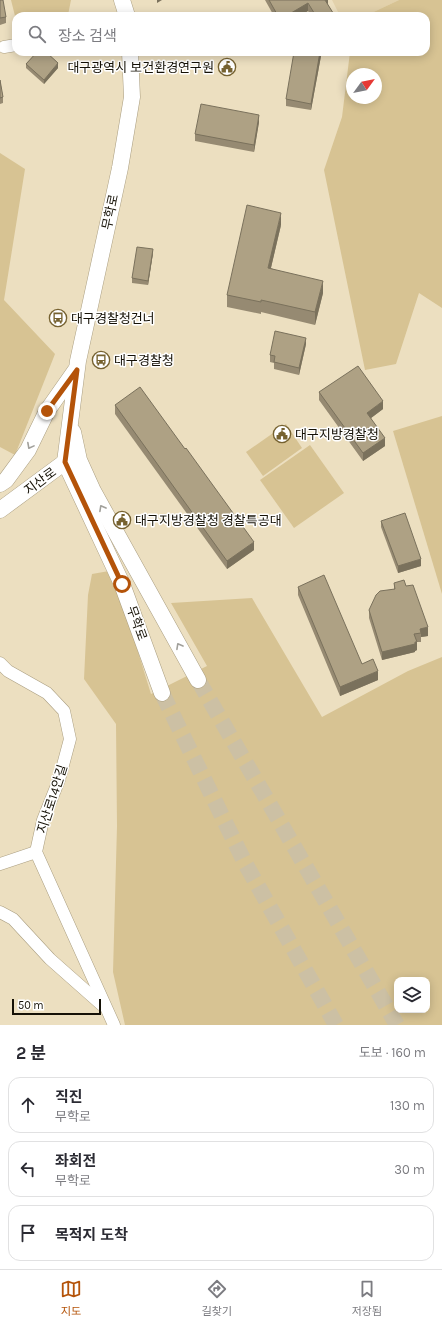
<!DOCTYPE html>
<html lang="ko">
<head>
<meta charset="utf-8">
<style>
  :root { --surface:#fff; --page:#f2f2f3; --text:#2b2b33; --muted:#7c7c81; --line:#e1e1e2; --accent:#b45309 }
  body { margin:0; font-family:Karla,"Noto Sans KR",sans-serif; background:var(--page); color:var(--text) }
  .controls { position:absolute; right:12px; bottom:12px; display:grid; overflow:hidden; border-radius:8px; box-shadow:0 2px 10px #0003 }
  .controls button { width:36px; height:36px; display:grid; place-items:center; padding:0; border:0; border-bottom:1px solid var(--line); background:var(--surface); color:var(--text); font:20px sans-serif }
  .compass { position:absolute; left:346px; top:68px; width:36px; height:36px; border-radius:50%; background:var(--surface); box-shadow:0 2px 10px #0003; rotate:57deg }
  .scale { position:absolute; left:12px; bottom:10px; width:89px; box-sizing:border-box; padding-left:4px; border:2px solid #151106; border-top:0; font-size:11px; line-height:14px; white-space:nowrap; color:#151106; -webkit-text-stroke:3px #fff; paint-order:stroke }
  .stop { position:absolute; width:12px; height:12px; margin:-9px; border:3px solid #b45309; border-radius:50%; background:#fff }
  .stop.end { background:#b45309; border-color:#fff; box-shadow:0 1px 4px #0008 }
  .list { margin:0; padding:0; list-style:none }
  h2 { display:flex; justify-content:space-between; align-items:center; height:52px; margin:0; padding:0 16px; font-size:17px }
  h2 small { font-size:13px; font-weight:400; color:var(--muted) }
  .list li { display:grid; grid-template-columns:26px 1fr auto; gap:12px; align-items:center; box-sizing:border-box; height:56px; margin:0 8px 8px; padding:0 8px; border:1px solid var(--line); border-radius:12px }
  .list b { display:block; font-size:15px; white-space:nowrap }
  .list p { margin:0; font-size:13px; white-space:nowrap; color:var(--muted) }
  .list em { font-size:13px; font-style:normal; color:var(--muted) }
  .icon { flex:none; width:22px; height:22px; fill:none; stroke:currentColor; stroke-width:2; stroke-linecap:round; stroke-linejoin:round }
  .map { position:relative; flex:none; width:442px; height:1025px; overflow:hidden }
  .search { position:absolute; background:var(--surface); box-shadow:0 2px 10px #0003; left:12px; right:12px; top:12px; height:44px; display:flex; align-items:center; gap:10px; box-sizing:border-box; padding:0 14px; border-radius:12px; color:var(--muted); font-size:15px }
  .sheet { height:244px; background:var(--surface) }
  nav { display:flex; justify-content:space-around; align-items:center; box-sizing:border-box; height:56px; border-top:1px solid var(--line); background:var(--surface); font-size:11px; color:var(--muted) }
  nav a { display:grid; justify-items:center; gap:2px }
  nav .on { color:var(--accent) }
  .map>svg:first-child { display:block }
  .built { fill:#e2d1ab }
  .green { fill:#d7c393; fill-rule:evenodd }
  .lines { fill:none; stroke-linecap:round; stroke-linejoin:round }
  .major-tunnel { stroke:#ccc0a4; stroke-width:16; stroke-dasharray:16 8; stroke-linecap:butt }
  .minor-casing { stroke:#aa9e80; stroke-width:13 }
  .major-casing { stroke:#aa9e80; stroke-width:17 }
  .minor { stroke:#fff; stroke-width:12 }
  .major { stroke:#fff; stroke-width:16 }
  .wall { fill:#968a72 }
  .shaded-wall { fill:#7a715c }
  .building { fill:#aea184; stroke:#7a715c }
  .oneway { stroke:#a1a09b }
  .route { stroke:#b45309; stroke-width:5 }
  .labels { text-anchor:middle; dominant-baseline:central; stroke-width:3; stroke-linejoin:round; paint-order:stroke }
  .poi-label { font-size:13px; fill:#151106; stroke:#fff; text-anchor:start }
  .street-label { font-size:13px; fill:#151106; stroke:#fff }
</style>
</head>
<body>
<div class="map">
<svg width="442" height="1025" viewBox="0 0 442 1025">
  <rect width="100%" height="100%" fill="#ecdfc0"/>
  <polygon class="built" points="332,0 399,0 365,16 340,16"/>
  <g class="green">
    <polygon points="11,0 71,0 68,15 66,16 16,16 16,20"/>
    <path d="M399 0H442V308L419 293 396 364 365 370 324 170 342 117 350 52H426V16H365ZM352 74H376V98H352Z"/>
    <polygon points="0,153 25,169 4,300 55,354 15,455 0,447"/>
    <polygon points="442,416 442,594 393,431"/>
    <polygon points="286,424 302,448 263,476 246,452"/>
    <polygon points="310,445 344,493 294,528 260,480"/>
    <path d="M109 571 123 603 151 694 207 666 171 603 252 598 322 717 408 671 442 657V1025H125L113 972 117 826 116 724 84 679 88 595 92 574ZM397 980H427V1010H397Z"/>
  </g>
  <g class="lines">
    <g class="major-tunnel">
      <polyline points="198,680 397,1025"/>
      <polyline points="162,693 245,863 336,1025"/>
    </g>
    <defs>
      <g id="minor">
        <polyline points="4,47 16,45"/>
        <polyline points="0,663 8,671 47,693 64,711 70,739 59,780 43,820 36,852 114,1025"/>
        <polyline points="0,864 36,852"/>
        <polyline points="0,912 13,919 50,959 102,1005"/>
      </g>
      <g id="major">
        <polyline points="122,0 127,16"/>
        <polyline points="130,52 132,97 120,168 78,361 65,462 122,584 162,693"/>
        <polyline points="73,432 79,460 93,491 198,680"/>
        <polyline points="0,484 6,480 28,450 47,411 75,371"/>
        <polyline points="0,510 65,462 71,454"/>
      </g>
    </defs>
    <use href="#minor" class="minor-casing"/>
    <use href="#major" class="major-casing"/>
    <use href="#minor" class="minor"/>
    <use href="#major" class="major"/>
  </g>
  <g class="wall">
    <polygon points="0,0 6,17 6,23 0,25"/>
    <polygon points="265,0 328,0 328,5 335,16 311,16 308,11 299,16 274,16"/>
    <polygon points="321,52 321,56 311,110 286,106 286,99"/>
    <polygon points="26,64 58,68 44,84 26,68"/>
    <polygon points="0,80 3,97 3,103 0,104"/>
    <polygon points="259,122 254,152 195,141 195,134"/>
    <polygon points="281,225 271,268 323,293 315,325 261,312 261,314 227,307 227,295"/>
    <polygon points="153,253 148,285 132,283 132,278"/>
    <polygon points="306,344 299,375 274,369 274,363 270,362 270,355"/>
    <polygon points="319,392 383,409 371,418 385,446 363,461 319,400"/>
    <polygon points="115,405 254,550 227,569 115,414"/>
    <polygon points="381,521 421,566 398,573 381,527"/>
    <polygon points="394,583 406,586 428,636 421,637 421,642 417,642 417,650 415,651 415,652 382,660 369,618 369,610 394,589"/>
    <polygon points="298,587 362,664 378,680 340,696 298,595"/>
  </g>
  <g class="shaded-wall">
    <polygon points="157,0 162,0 157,3"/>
    <polygon points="325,0 328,0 328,6"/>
    <polygon points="308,3 308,11 299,16 286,16"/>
    <polygon points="320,52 321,56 311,110 311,104"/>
    <polygon points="58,63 58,68 44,84 44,80"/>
    <polygon points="259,115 259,122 254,152 254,145"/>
    <polygon points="281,213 281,225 268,280 268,268"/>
    <polygon points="153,249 153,253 148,285 148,281"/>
    <polygon points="323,281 323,293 315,325 315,312"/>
    <polygon points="306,338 306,344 299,375 299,368"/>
    <polygon points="383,401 383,409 367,421 367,413"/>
    <polygon points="385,438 385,446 363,461 363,453"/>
    <polygon points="254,542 254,550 227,569 227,561"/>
    <polygon points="421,559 421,566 398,573 398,566"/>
    <polygon points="428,627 428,636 421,637 421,633 420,629"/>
    <polygon points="417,642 417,650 415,651 415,652 382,660 382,652"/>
    <polygon points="378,671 378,680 340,696 340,687"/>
  </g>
  <g class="building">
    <polygon points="0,0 3,0 6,17 0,18"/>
    <polygon points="269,0 325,0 335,16 316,16 308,3 286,16 278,16"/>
    <polygon points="37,52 46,52 58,63 44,80 26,64"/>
    <polygon points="294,52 320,52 311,104 286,99"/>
    <polygon points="0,80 3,97 0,98"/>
    <polygon points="201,104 259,115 254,145 195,134"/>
    <polygon points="247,205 281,213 268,268 323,281 315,312 261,300 261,302 227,295"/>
    <polygon points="137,247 153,249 148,281 132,278"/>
    <polygon points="275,331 306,338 299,368 274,362 275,356 270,355"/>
    <polygon points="358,366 383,401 367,413 385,438 363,453 319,392"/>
    <polygon points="140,387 185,449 186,448 254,542 227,561 115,405"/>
    <polygon points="405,513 421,559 398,566 381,521"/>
    <polygon points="324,575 362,664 373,659 378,671 340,687 298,587"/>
    <polygon points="404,580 406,586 413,585 428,627 420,629 421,633 414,634 417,642 415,642 415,644 382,652 369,610 376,595 380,591 395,589 394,583"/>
  </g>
  <defs><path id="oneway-chevron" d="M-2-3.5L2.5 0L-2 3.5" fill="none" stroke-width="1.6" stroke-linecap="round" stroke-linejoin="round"/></defs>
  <g class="oneway">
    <use href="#oneway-chevron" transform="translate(30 446) rotate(118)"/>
    <use href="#oneway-chevron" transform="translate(102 508) rotate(-119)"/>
    <use href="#oneway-chevron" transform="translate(179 646) rotate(-119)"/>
  </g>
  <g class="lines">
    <polyline class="route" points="47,411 77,370 65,462 122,584"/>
  </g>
  <defs>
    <symbol id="civic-ring" viewBox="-11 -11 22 22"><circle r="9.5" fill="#fff" stroke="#766230" stroke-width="1.5"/><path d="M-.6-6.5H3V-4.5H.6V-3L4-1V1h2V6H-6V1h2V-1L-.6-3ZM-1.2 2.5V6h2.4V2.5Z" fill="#766230"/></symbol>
    <symbol id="bus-ring" viewBox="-11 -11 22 22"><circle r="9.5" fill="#fff" stroke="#766230" stroke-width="1.5"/><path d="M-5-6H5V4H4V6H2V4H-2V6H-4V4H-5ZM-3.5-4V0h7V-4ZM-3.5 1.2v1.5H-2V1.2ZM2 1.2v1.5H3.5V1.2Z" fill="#766230"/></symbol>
  </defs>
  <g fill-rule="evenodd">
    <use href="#civic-ring" x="217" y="57" width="20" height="20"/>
    <use href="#bus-ring" x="48" y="308" width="20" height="20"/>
    <use href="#bus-ring" x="91" y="350" width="20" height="20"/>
    <use href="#civic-ring" x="272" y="424" width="20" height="20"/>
    <use href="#civic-ring" x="112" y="510" width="20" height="20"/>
  </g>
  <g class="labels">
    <g class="poi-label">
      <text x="214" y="67" text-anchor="end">대구광역시 보건환경연구원</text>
      <text x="71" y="318">대구경찰청건너</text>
      <text x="114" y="360">대구경찰청</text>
      <text x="295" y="434">대구지방경찰청</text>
      <text x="135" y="520">대구지방경찰청 경찰특공대</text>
    </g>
    <g class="street-label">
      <text transform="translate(110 212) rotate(-78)">무학로</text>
      <text transform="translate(40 481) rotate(-36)">지산로</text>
      <text transform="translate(137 623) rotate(70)">무학로</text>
      <text transform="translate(52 799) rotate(-72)">지산로14안길</text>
    </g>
  </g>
</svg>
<div class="controls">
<button><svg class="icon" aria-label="layers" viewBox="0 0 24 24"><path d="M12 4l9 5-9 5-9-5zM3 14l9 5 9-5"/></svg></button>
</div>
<svg class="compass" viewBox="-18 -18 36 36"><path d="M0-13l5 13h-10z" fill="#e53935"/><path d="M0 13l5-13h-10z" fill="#7c7c81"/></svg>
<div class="scale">50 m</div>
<div class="stop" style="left:122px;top:584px"></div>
<div class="stop end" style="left:47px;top:411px"></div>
<div class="search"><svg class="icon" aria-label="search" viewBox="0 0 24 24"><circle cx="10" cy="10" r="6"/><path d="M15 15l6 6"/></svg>장소 검색</div>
</div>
<section class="sheet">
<h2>2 분<small>도보 · 160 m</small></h2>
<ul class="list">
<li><svg class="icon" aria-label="ahead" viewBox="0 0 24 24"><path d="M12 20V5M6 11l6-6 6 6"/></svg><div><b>직진</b><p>무학로</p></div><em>130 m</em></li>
<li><svg class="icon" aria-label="left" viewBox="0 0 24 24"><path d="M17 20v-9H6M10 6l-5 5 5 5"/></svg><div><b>좌회전</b><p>무학로</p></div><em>30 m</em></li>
<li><svg class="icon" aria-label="arrive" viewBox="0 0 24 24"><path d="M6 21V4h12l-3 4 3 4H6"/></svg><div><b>목적지 도착</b></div></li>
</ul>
</section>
<nav>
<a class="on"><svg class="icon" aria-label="map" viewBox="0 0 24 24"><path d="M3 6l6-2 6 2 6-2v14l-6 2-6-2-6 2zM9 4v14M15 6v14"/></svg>지도</a>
<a><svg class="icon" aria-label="directions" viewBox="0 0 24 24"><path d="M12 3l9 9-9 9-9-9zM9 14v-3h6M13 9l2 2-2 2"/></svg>길찾기</a>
<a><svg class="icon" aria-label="saved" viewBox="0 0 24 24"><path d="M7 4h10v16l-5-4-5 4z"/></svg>저장됨</a>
</nav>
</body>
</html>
